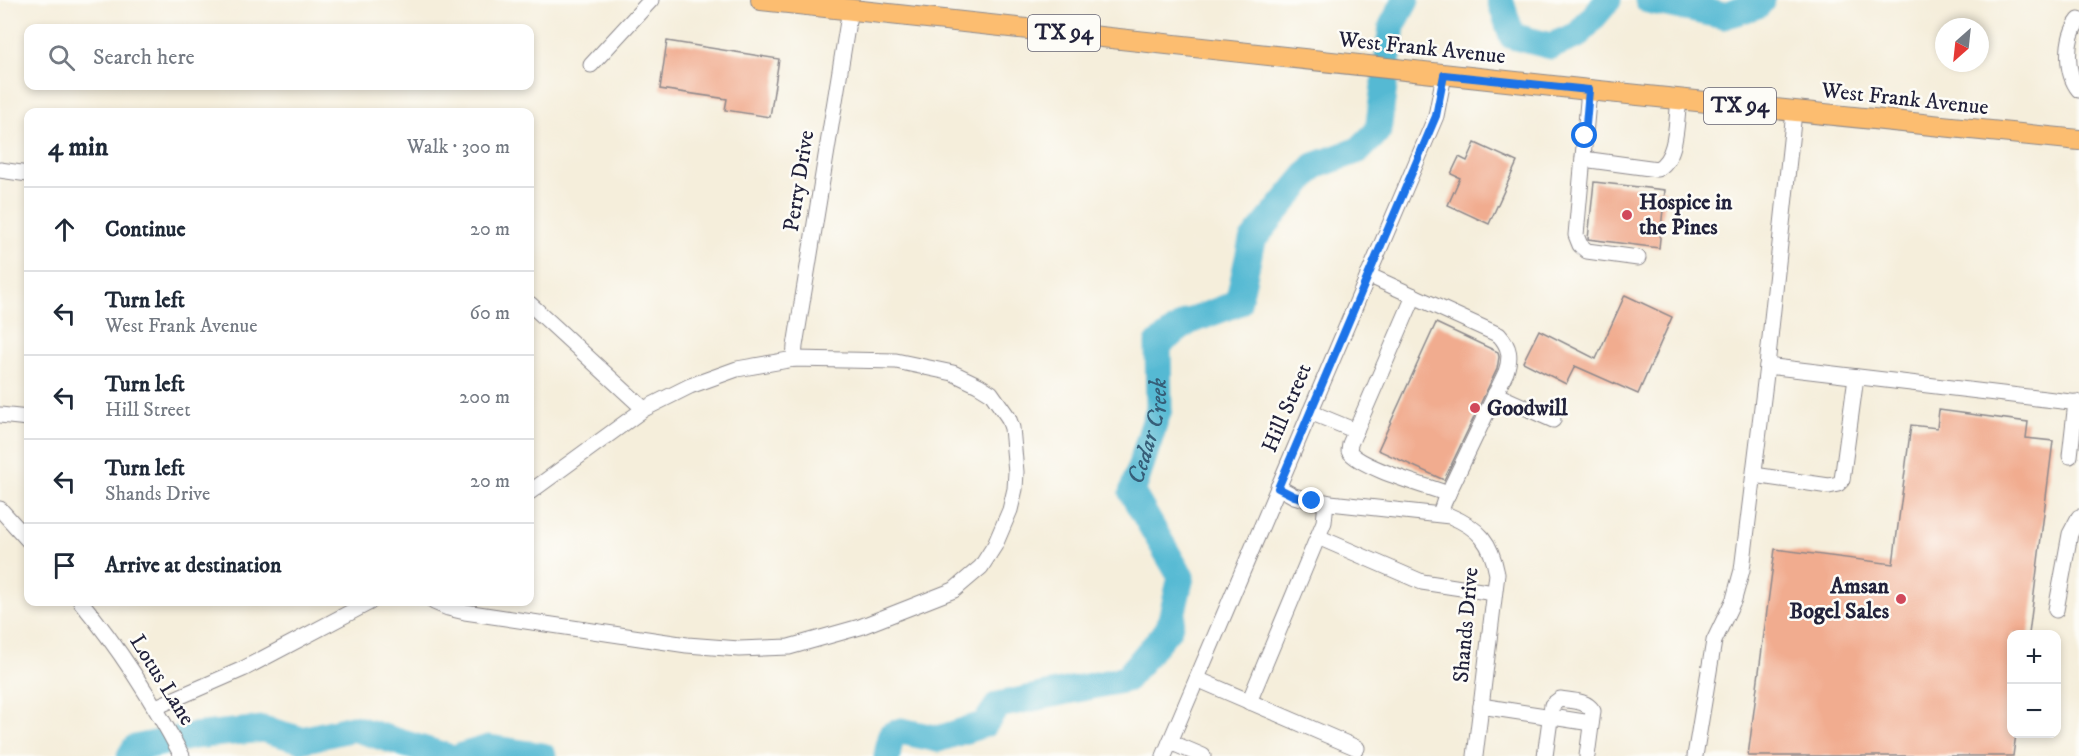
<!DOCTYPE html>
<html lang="en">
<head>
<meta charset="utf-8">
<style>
  :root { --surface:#fff; --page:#f2f2f3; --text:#1f2937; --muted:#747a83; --line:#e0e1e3 }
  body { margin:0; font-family:"IM FELL DW Pica",serif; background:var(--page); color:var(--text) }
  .controls { position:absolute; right:18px; bottom:18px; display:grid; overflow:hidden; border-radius:12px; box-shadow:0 3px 9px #0003 }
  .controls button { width:54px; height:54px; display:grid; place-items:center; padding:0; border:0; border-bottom:2px solid var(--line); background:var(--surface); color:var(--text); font:30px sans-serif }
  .compass { position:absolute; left:1935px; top:18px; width:54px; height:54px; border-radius:50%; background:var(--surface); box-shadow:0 3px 9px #0003; rotate:207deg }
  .stop { position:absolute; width:18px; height:18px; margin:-14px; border:4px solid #1a73e8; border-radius:50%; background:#fff }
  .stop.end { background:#1a73e8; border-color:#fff; box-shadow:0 2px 6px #0008 }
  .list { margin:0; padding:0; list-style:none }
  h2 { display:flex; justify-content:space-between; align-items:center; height:78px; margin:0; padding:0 24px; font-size:26px }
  h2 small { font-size:20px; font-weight:400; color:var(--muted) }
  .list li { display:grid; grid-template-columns:39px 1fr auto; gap:18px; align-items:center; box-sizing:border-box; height:84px; padding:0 24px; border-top:2px solid var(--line) }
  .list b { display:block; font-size:22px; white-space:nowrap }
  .list p { margin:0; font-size:20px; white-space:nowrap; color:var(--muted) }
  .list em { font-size:20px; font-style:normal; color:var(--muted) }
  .icon { flex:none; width:33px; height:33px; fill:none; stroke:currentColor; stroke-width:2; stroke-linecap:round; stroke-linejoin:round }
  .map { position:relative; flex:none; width:2079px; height:756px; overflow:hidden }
  .search { position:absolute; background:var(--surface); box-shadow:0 3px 9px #0003; left:24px; top:24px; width:510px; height:66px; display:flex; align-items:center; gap:15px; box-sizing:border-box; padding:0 21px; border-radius:12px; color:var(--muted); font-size:22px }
  .panel { position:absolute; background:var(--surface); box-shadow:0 3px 9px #0003; left:24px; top:108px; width:510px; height:498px; border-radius:12px }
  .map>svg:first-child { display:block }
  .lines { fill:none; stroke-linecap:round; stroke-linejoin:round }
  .river { stroke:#54b9d3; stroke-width:27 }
  .building { fill:#f1ac8f }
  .minor-casing { stroke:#8c888b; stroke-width:17 }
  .major-casing { stroke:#8c888b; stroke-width:22 }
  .minor { stroke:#fff; stroke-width:15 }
  .major { stroke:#fcbd6f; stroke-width:20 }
  .route { stroke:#1a73e8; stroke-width:8 }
  .poi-dot { fill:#d1495b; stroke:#fdfcf7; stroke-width:2 }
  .labels { text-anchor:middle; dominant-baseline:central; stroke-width:5; stroke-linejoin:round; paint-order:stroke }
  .shield { fill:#fdfcf7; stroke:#646373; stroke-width:1.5 }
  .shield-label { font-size:21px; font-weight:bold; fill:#22223b }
  .street-label { font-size:22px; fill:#22223b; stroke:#fdfcf7 }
  .poi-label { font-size:22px; font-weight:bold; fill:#22223b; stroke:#fdfcf7; text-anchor:start }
  .water-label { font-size:24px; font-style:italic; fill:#365e78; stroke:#fdfcf7 }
</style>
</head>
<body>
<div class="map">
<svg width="2079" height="756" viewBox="0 0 2079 756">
  <rect width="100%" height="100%" fill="#fdfcf7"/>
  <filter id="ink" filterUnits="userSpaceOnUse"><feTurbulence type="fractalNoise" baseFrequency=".0167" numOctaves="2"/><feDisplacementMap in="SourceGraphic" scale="12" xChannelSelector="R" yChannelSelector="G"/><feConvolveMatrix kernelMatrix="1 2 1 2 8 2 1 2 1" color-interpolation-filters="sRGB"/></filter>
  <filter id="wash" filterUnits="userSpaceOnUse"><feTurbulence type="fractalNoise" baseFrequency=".008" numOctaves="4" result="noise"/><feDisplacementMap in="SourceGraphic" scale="24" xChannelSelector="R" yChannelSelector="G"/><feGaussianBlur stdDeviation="1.35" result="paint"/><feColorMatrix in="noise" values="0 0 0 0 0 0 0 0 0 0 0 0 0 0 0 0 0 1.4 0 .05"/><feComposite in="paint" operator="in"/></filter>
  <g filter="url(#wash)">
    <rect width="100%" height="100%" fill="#f5eedb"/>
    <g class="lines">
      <g class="river">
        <polyline points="1500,0 1512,36 1551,46 1578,35 1608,0"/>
        <polyline points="1648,0 1724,16 1758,5 1762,0"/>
        <polyline points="130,756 135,748 193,736 263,729 302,740 353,728 445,756"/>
        <polyline points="462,756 489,748 543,756"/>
        <path id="s1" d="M887 756 891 735 901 731 938 739 985 724 998 705 1126 679 1169 628 1181 577 1132 493 1159 409 1158 344 1188 322 1238 303 1252 241 1314 166 1359 150 1378 131 1392 26 1406 0"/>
      </g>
    </g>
    <g id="blocks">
      <g class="building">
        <polygon points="667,41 779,59 770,117 725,110 727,99 660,89"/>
        <polygon points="1475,143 1517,162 1489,224 1448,205 1460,178 1451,174 1459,157 1467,161"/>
        <polygon points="1594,182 1665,190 1659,248 1588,239"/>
        <polygon points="1625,295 1672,317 1638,394 1575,366 1566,384 1523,362 1539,330 1596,359"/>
        <polygon points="1436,323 1498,352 1499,357 1497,369 1444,480 1378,450"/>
        <polygon points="1939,410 2028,422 2026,438 2053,441 2029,634 2012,634 2012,734 2016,734 2013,756 1748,756 1775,549 1893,564 1911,425 1937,428"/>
      </g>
    </g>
  </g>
  <g filter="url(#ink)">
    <use href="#blocks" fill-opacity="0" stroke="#8c888b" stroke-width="1.5"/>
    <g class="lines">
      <defs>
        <g id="minor">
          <path d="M2079 20C2065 38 2065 73 2079 90"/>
          <polyline points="591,65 651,0"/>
          <polyline points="1589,90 1576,235 1580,245 1587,251 1638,258"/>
          <path d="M1583 159 1657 169C1678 159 1676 120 1679 100"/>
          <polyline points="0,170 28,174"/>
          <path d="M1368 275 1499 335C1510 347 1511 357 1506 372L1444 502 1440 514"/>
          <path d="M1414 296 1350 444 1349 451C1360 468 1427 486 1448 494"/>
          <polyline points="530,304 644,409"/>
          <polyline points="794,359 795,346 850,9"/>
          <polyline points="1767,366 2079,403"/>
          <polyline points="1495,394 1553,420"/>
          <polyline points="1310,412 1356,431"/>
          <polyline points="0,415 28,418"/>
          <polyline points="2070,456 2076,402"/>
          <polyline points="1754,475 1829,486 1838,484 1842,480 1856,377"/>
          <path d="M1278 487 1294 496 1312 501 1450 516C1479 528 1491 542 1497 574L1475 756"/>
          <polyline points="0,509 28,540"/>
          <polyline points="1318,537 1422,582 1494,593"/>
          <path d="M81 602C120 649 153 701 182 756"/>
          <polyline points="434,602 448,608 465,612 687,645 739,649 789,647 860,627 954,590 981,567 995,545 1010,510 1015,489 1016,472 1012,428 1008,417 991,393 978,385 953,373 896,361 794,359 737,369 690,386 644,409 530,492"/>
          <polyline points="2056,610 2070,534 2079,517"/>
          <polyline points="1197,679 1357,748"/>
          <polyline points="1249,702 1324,522 1326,502"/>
          <polyline points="1481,706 1591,723"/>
          <polyline points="156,707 243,669 370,602"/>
          <polyline points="1170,742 1203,756"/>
          <polyline points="1164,756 1436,116 1444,75"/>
          <path d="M1545 756 1552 705 1560 699C1572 701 1586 700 1593 711L1587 756"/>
          <polyline points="1695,756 1714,641 1734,599 1742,570 1767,366 1794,112"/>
        </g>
        <polyline id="major" points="761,0 1589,90 2079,140"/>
      </defs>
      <use href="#minor" class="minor-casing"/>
      <use href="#major" class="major-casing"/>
      <use href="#minor" class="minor"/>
      <use href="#major" class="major"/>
    </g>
  </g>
  <g class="lines" filter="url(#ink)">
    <polyline class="route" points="1312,501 1294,496 1278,488 1436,116 1444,75 1589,90 1585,136"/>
  </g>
  <g class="poi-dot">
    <circle cx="1627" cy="215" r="6"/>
    <circle cx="1475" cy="408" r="6"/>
    <circle cx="1901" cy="599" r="6"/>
  </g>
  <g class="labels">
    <g class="shield">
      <rect x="1028" y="15" width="72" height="36" rx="4.5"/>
      <rect x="1704" y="88" width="72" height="36" rx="4.5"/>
    </g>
    <g class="shield-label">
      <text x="1064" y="33">TX 94</text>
      <text x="1740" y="106">TX 94</text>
    </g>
    <g class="street-label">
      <text transform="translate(1422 48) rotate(6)">West Frank Avenue</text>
      <text transform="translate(1905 99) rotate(6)">West Frank Avenue</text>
      <text transform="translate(799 181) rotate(-81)">Perry Drive</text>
      <text transform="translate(1287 408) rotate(-67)">Hill Street</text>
      <text transform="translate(1466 625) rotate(-85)">Shands Drive</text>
      <text transform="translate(162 680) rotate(58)">Lotus Lane</text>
    </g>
    <g class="poi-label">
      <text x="1639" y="202">Hospice in<tspan x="1639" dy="25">the Pines</tspan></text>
      <text x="1487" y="408">Goodwill</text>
      <text x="1889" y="586" text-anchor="end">Amsan<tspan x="1889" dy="25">Bogel Sales</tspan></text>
    </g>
    <g class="water-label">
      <text stroke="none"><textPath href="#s1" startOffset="554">Cedar Creek</textPath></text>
    </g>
  </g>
</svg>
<div class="controls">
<button>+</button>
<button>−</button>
</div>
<svg class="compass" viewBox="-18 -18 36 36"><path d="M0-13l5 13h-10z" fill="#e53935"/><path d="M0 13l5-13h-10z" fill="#747a83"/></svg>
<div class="stop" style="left:1585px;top:136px"></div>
<div class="stop end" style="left:1312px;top:501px"></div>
<div class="search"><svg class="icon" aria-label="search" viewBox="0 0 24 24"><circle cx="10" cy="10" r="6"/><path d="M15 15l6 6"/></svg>Search here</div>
<section class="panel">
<h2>4 min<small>Walk · 300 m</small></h2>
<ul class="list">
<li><svg class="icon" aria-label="ahead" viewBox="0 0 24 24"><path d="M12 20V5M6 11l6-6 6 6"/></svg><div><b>Continue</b></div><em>20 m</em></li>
<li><svg class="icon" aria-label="left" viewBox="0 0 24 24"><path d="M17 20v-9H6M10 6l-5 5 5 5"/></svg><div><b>Turn left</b><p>West Frank Avenue</p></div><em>60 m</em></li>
<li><svg class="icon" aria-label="left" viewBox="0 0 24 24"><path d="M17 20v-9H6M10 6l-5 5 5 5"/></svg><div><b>Turn left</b><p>Hill Street</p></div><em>200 m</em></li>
<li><svg class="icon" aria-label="left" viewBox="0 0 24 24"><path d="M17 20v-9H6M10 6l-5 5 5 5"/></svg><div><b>Turn left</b><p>Shands Drive</p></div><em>20 m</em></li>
<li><svg class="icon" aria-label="arrive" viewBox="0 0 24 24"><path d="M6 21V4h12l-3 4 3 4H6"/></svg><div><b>Arrive at destination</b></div></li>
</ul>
</section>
</div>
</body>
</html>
